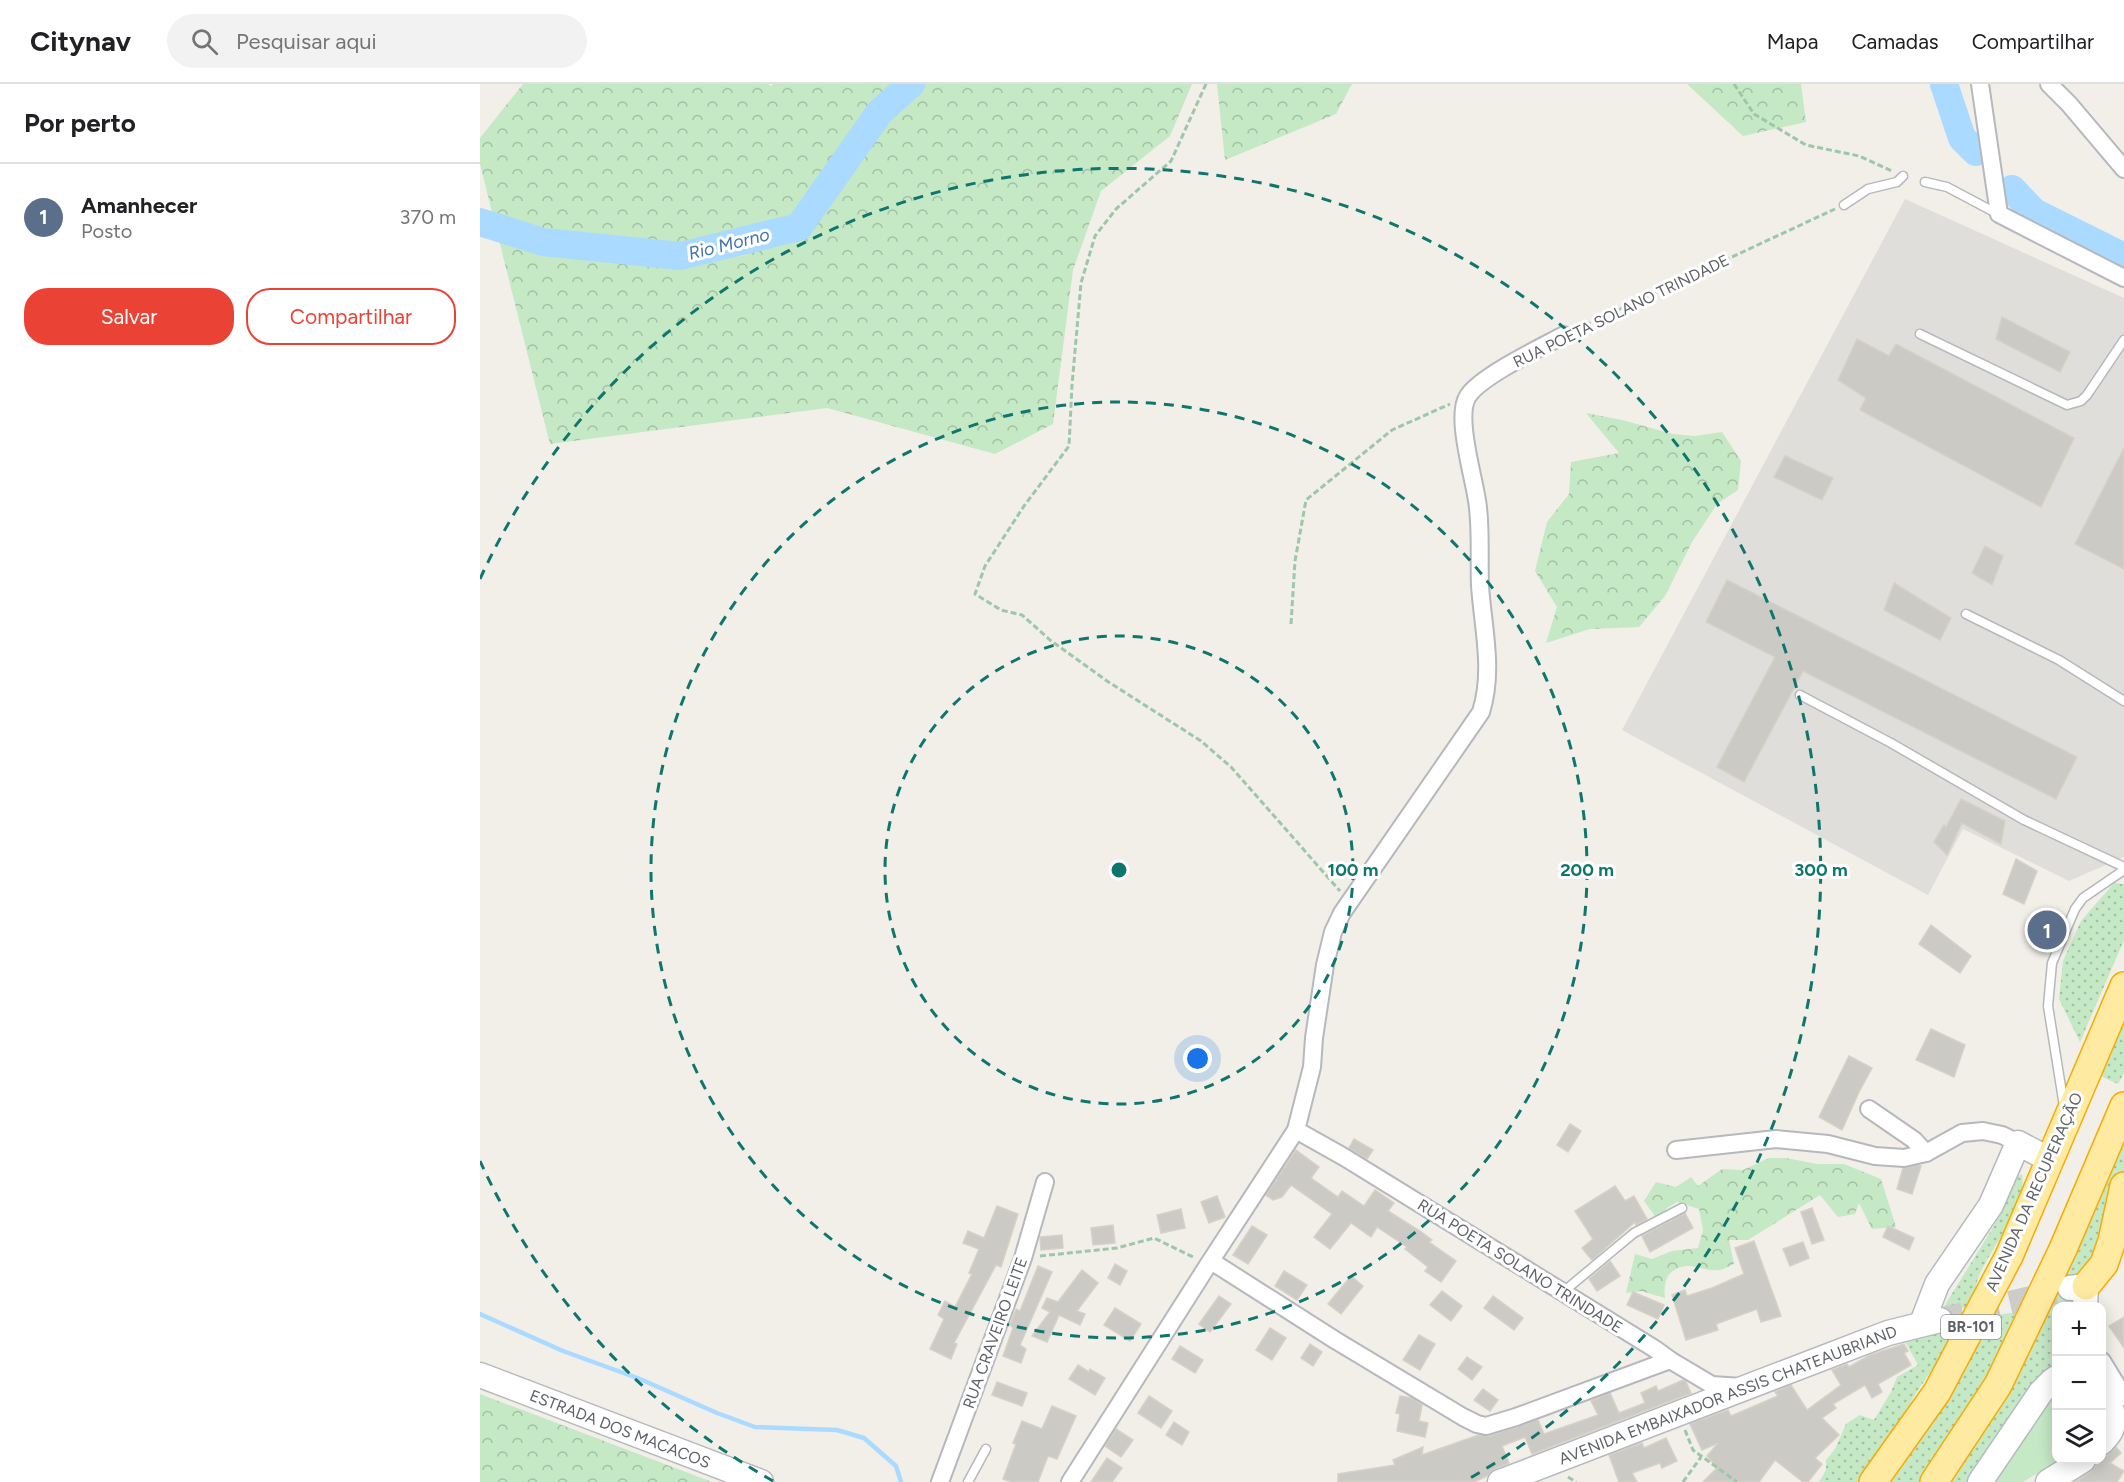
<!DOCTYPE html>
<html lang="pt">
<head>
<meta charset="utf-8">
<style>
  :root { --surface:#fff; --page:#f2f2f2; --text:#202124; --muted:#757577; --line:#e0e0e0; --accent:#ea4335 }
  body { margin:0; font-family:Figtree,sans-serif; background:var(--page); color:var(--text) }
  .controls { position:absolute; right:18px; bottom:18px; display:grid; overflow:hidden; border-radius:12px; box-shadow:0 3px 15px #0003 }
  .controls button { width:54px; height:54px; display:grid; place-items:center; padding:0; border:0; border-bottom:2px solid var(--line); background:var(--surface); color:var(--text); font:30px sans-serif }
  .you { position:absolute; left:718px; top:975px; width:21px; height:21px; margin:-15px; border:4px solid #fff; border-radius:50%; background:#1a73e8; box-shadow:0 0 0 9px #1a73e833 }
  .badge { display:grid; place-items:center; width:39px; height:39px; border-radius:50%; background:var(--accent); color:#fff; font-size:20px; font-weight:700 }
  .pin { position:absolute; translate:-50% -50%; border:3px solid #fff; box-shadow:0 2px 6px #0006 }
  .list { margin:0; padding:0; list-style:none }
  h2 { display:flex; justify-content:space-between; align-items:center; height:78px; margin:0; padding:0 24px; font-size:26px }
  h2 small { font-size:20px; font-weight:400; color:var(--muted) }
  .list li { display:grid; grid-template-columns:39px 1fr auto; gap:18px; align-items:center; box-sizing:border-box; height:108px; padding:0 24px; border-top:2px solid var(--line) }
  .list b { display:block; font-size:22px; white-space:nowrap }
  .list p { margin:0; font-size:20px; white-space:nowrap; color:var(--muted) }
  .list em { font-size:20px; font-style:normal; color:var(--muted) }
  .actions { display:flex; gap:12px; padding:18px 24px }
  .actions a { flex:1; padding:14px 0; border:2px solid var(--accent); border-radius:24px; text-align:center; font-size:21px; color:var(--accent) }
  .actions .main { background:var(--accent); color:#fff }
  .icon { flex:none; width:33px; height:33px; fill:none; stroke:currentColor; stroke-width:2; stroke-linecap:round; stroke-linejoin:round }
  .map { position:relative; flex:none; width:1644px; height:1398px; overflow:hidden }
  header { display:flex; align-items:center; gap:36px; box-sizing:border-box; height:84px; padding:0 30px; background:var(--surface); border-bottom:2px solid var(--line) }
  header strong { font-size:28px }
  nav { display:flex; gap:33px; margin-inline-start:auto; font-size:21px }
  .search { width:420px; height:54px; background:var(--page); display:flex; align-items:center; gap:15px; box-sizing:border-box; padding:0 21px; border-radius:33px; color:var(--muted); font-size:22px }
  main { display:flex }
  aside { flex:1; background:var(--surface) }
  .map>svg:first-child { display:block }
  .industrial { fill:#e0deda }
  .grass { fill:url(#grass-dots) }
  .forest { fill:url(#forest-crowns) }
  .park { fill:#c5e8c5 }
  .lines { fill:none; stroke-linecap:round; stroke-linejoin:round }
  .stream { stroke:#aadaff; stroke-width:4.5 }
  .river { stroke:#aadaff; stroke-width:28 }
  .building { fill:#cccac5; stroke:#d6d1c6; stroke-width:1.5 }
  .secondary-tunnel { stroke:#ccccc8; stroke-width:24; stroke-dasharray:24 12; stroke-linecap:butt }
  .service-casing { stroke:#b5b8bc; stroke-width:11 }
  .minor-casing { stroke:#b5b8bc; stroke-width:20 }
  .secondary-casing { stroke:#b6babf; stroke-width:27 }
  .trunk-casing { stroke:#f9ab00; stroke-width:30 }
  .path { stroke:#9cc7a9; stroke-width:3; stroke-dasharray:6 3; stroke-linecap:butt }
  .service { stroke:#fff; stroke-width:8 }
  .minor { stroke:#fff; stroke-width:16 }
  .secondary { stroke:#fff; stroke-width:24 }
  .trunk { stroke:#feeaa1; stroke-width:27 }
  .ring { fill:none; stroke:#0f766e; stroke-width:3; stroke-dasharray:10 8 }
  .labels { text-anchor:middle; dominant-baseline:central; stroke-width:6; stroke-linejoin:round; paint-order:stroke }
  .shield { fill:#fff; stroke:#8f9295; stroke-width:1.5 }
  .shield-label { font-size:15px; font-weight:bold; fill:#5f6368 }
  .street-label { font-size:16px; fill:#5f6368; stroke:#fff }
  .water-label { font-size:18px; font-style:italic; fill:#4174aa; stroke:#fff }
  .centre { fill:#0f766e; stroke:#fff; stroke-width:3 }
  .ring-label { font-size:18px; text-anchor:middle; font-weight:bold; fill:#0f766e; stroke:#fff; stroke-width:6; stroke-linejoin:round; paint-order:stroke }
</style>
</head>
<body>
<header>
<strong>Citynav</strong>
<div class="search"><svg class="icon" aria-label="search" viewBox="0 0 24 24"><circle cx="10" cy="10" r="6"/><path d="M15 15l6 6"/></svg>Pesquisar aqui</div>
<nav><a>Mapa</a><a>Camadas</a><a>Compartilhar</a></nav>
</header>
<main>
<aside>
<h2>Por perto<small></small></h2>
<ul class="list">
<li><span class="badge" style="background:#5c6f8a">1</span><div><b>Amanhecer</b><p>Posto</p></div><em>370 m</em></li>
</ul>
<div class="actions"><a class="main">Salvar</a><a>Compartilhar</a></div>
</aside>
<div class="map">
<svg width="1644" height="1398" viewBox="0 0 1644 1398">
  <defs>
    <pattern id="grass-dots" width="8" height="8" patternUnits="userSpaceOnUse" patternTransform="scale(1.5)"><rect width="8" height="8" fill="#c5e8c5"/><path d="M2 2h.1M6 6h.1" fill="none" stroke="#a3c0a4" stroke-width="1.8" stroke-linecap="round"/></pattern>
    <pattern id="forest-crowns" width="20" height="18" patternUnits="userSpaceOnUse" patternTransform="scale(1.5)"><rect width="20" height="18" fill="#c5e8c5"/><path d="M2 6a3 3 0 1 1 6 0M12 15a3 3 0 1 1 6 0" fill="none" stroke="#a3c0a4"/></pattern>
  </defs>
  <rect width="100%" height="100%" fill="#f1efe8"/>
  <polygon class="industrial" points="1425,115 1644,214 1644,773 1589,797 1483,745 1448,811 1142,646"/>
  <g class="grass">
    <polygon points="1634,799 1644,800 1644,856 1600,958 1579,915 1583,877 1601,837"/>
    <polygon points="1644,926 1644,989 1638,1000 1616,990"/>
    <polygon points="1644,1049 1644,1092 1596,1222 1576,1222 1576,1280 1498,1398 1468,1398"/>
    <path d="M1542 1090C1548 1120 1510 1165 1499 1192 1495 1200 1496 1212 1491 1219 1486 1226 1468 1227 1460 1229L1514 1142 1531 1096Z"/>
    <polygon points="1544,1227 1491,1326 1442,1398 1406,1398 1510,1232"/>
    <polygon points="1475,1243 1458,1277 1434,1312 1411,1358 1386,1398 1339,1398 1346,1386 1346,1376 1355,1365 1366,1340 1380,1331 1394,1336 1411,1308 1417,1293 1438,1281 1421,1250 1466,1246"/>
  </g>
  <g class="forest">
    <polygon points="43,0 288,0 291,2 293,0 712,0 690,52 621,107 593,186 573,340 515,370 347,324 70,360 0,80 0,54"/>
    <polygon points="737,0 872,0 856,30 745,76"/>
    <polygon points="1207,0 1321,0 1326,38 1263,52"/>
    <polygon points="1106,329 1142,336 1193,350 1215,352 1242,348 1261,377 1258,406 1237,420 1212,458 1185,512 1159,543 1110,545 1066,559 1077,523 1055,487 1067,438 1089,410 1091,378 1139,369"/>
    <path d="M1289 1074H1306L1337 1080H1364L1401 1095 1416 1143 1392 1145 1379 1119 1375 1130 1358 1133 1340 1111 1268 1156H1249L1254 1180C1249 1182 1244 1185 1240 1186 1228 1188 1217 1181 1206 1182 1187 1185 1183 1197 1185 1214L1161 1207 1146 1209 1155 1170 1172 1175 1192 1167 1218 1164 1223 1146 1219 1125 1197 1118 1187 1124 1177 1135 1164 1117 1176 1098 1196 1103 1211 1093 1218 1102 1242 1085 1263 1086Z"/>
    <polygon points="0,1310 232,1398 0,1398"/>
  </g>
  <polygon class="park" points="1576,1304 1576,1376 1579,1376 1543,1398 1512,1398"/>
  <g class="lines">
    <polyline class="stream" points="0,1230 83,1267 160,1295 237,1329 275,1343 357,1346 384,1354 416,1382 421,1398"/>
    <g class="river">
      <polyline points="1464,0 1482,54 1496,68"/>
      <polyline points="1532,105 1554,128 1644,173"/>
      <polyline points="0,138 63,158 200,172 319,143 399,29 431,0"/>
    </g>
  </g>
  <g class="building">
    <polygon points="1522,233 1590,268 1580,288 1516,255"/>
    <polygon points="1377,255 1409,272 1416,260 1594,354 1561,423 1380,326 1386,314 1358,296"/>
    <polygon points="1644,364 1644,485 1595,460"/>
    <polygon points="1305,372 1353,394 1342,416 1294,393"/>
    <polygon points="1505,462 1523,472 1512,501 1492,489"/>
    <polygon points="1247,496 1597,673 1576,715 1323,587 1264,698 1237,683 1295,573 1226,538"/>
    <polygon points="1414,499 1471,534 1460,556 1404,526"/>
    <polygon points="1481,715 1525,737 1521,760 1482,739 1467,771 1454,758 1464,741 1466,743"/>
    <polygon points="1536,775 1557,787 1544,820 1523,810"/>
    <polygon points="1451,841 1491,872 1480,889 1439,860"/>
    <polygon points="1451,945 1485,961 1474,993 1436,976"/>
    <polygon points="1369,972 1392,984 1379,1008 1362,1046 1339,1033"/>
    <polygon points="1090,1040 1101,1047 1088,1068 1077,1061"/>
    <polygon points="874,1055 893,1066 887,1075 869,1064"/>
    <polygon points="816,1066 839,1083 831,1094 858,1113 862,1107 884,1122 895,1106 914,1119 908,1127 940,1147 952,1156 949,1158 976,1177 961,1198 945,1187 948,1183 925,1165 927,1163 897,1143 891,1153 871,1139 850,1165 834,1153 852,1130 811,1101 802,1113 793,1116 786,1111"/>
    <polygon points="1438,1081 1441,1082 1432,1110 1417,1105 1423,1084"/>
    <polygon points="1135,1102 1145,1117 1154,1112 1167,1135 1156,1141 1155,1138 1112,1176 1102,1164 1113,1155 1095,1127"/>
    <polygon points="737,1112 745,1133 729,1139 721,1118"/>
    <polygon points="517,1122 538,1130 521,1183 516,1181 474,1259 477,1260 471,1275 450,1265 464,1235 458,1231 465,1217 475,1223 492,1190 489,1189 499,1165 483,1159 488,1147 504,1154"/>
    <polygon points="1332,1124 1344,1156 1332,1160 1321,1128"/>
    <polygon points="701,1125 705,1144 681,1149 677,1131"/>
    <polygon points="1205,1129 1213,1144 1170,1168 1162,1152"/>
    <polygon points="633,1141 635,1159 613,1161 611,1144"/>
    <polygon points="772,1142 787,1151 768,1180 753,1171"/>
    <polygon points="1408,1142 1434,1154 1429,1166 1403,1153"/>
    <polygon points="582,1151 583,1164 561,1166 560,1153"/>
    <polygon points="1274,1157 1301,1232 1281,1238 1277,1225 1236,1240 1238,1246 1206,1256 1192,1211 1205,1206 1207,1212 1232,1204 1264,1190 1255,1164"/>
    <polygon points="1323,1158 1329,1174 1310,1182 1303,1165"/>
    <polygon points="1130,1177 1140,1192 1117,1207 1109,1195"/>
    <polygon points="635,1180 647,1187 640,1201 628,1194"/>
    <polygon points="558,1182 572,1188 540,1261 546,1265 541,1279 523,1272 533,1244 530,1241 536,1225 540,1227"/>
    <polygon points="602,1186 618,1199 597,1227 605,1230 600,1241 579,1231 567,1258 552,1252 570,1228 562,1224 567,1214 578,1218"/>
    <polygon points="804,1187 827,1201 817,1216 795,1202"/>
    <polygon points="871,1192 883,1202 861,1230 848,1220"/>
    <polygon points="962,1207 982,1222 971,1237 950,1221"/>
    <polygon points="1153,1208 1184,1221 1178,1235 1147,1221"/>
    <polygon points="739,1212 751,1220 730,1248 719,1240"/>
    <polygon points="1013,1212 1043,1234 1034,1246 1004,1224"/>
    <polygon points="635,1224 661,1240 650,1257 624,1241"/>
    <polygon points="1644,1233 1644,1264 1629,1242"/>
    <polygon points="790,1244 806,1254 792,1276 776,1266"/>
    <polygon points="939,1251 955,1260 940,1286 923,1276"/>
    <polygon points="830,1260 842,1268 833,1282 821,1274"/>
    <polygon points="1424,1260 1428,1267 1424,1269 1431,1281 1398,1300 1402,1308 1392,1314 1385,1301 1353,1320 1356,1324 1342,1334 1359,1351 1335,1374 1342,1380 1328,1398 1323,1398 1295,1376 1279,1398 1223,1398 1237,1384 1227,1372 1238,1359 1222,1366 1210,1340 1248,1326 1251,1332 1298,1312 1295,1308 1311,1301 1327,1326 1361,1301 1352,1286 1367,1280 1369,1283 1390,1271"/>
    <polygon points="700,1262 723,1276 715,1289 692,1275"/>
    <polygon points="987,1273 1002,1283 992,1296 978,1285"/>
    <polygon points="598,1281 609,1288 610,1285 625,1294 615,1311 589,1295"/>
    <polygon points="1203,1296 1206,1298 1211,1309 1052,1370 1045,1353 1022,1362 1029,1379 1015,1385 1007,1392 994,1398 858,1398 858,1390 915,1381 913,1376 943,1363 942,1371 990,1354 999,1351 1009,1352 1058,1336 1064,1350 1118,1331 1111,1317 1130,1309 1139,1329 1165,1319 1161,1309 1176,1302 1178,1307"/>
    <polygon points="517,1298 547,1309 542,1322 512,1311"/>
    <polygon points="1003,1305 1018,1316 1010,1327 994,1316"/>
    <polygon points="669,1312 692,1327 681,1344 658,1329"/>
    <polygon points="920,1312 932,1314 942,1321 939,1337 948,1339 945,1353 917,1347 920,1330 916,1329"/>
    <polygon points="572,1322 596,1332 577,1375 568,1372 558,1398 532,1398 523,1395 536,1360 533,1359 542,1337 562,1345"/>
    <polygon points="694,1338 709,1348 702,1361 686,1351"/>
    <polygon points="636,1345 653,1356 641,1373 625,1362"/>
    <polygon points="1186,1354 1197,1377 1182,1384 1180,1379 1152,1389 1157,1398 1139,1398 1129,1371 1162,1359 1164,1364"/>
    <polygon points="1636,1363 1641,1369 1630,1379 1644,1387 1637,1398 1595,1398 1611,1388 1616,1382 1617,1376 1622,1376 1622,1372 1628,1371"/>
    <polygon points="627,1374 642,1384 632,1398 611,1398"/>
  </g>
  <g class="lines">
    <polyline class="secondary-tunnel" points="1460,1236 1575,1208"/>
    <defs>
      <g id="service">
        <polyline points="1445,98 1467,103 1518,130"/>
        <polyline points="1364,121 1388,105 1417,98 1423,92"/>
        <polyline points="1440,250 1587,321 1601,317 1607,311 1644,256"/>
        <polyline points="1486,530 1579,576 1644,617"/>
        <polyline points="1320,611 1411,659 1544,736 1644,783"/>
        <polyline points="1584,1022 1568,922 1572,879 1595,825 1603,814 1644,786"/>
        <polyline points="1083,1208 1154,1149 1202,1124"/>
        <polyline points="488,1398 506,1365"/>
      </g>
      <g id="minor">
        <polyline points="1500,0 1519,130 1644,194"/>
        <polyline points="1569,0 1589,20 1644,85"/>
        <polyline points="1389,1025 1434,1056 1446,1069"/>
        <polyline points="816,1046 864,1073 1175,1265 1190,1276 1232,1301 1262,1303"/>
        <polyline points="1196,1066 1296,1055 1348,1060 1395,1072 1424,1074 1446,1069 1482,1049 1503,1047 1522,1051 1538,1059"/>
        <polyline points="731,1177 855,1256 983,1333 997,1340 1006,1342 1036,1333 1190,1276"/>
        <polyline points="1622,1277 1644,1313"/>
        <polyline points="460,1398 543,1174 565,1098"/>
        <path d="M590 1398 728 1181 816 1046 832 983 834 954 845 881 853 848 862 829 1001 628C1014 587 1003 544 1000 502 999 476 1001 450 998 424 996 399 974 333 988 312 1001 292 1062 263 1084 251"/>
      </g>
      <g id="secondary">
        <polyline points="1590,1204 1606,1202 1605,1222"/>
        <polyline points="1442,1239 1457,1200 1511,1121 1538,1059 1570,1076"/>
        <polyline points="0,1291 281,1398"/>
        <path d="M1622 1309C1631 1317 1636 1334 1631 1346 1630 1350 1624 1355 1622 1358"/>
        <polyline points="1020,1398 1408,1249 1460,1236"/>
        <polyline points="1500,1398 1561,1308 1572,1297 1576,1294"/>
        <polyline points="1568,1398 1603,1376"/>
      </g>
      <g id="trunk">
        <polyline points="1606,1202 1624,1180 1632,1157 1644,1102"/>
        <polyline points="1393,1398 1457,1308 1529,1172 1644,902"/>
        <polyline points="1454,1398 1518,1301 1583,1165 1644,1022"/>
      </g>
    </defs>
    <use href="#service" class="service-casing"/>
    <use href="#minor" class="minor-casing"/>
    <use href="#secondary" class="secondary-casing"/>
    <use href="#trunk" class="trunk-casing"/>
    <g class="path">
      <polyline points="726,0 691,77 636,125 615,152 601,199 592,301 589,362 544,422 505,482 495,510 521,526 542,531 570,556 627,597 721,657 751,683 860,807"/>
      <polyline points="1254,0 1274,30 1326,61 1379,72 1412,87"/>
      <polyline points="1097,245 1355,125"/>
      <polyline points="811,540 815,477 826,416 912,346 970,320"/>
      <polyline points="560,1172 637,1164 674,1154 715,1174"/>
      <polyline points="1205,1346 1213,1366 1257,1398"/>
      <polyline points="1088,1393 1096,1398"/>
      <polyline points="1203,1398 1221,1373"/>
    </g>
    <use href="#service" class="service"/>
    <use href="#minor" class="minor"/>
    <use href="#secondary" class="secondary"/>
    <use href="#trunk" class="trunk"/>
  </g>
  <g class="ring">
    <circle cx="639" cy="786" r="234"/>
    <circle cx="639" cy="786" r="468"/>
    <path d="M293 1397A702 702 0 0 1 0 1077M0 495A702 702 0 1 1 985 1397"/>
  </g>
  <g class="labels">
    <rect class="shield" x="1461" y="1231" width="60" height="24" rx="4.5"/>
    <g class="shield-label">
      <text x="1491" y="1243">BR-101</text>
    </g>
    <g class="street-label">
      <text transform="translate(1141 227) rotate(-26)">RUA POETA SOLANO TRINDADE</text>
      <text transform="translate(1554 1108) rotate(-66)">AVENIDA DA RECUPERAÇÃO</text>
      <text transform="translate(1040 1182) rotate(32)">RUA POETA SOLANO TRINDADE</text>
      <text transform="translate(515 1249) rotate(-70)">RUA CRAVEIRO LEITE</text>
      <text transform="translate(1248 1311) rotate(-21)">AVENIDA EMBAIXADOR ASSIS CHATEAUBRIAND</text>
      <text transform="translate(140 1345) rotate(21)">ESTRADA DOS MACACOS</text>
    </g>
    <g class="water-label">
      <text transform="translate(249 160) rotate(-14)">Rio Morno</text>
    </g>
  </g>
  <circle cx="639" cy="786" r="9" class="centre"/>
  <g class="ring-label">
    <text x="873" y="792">100 m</text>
    <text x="1107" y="792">200 m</text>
    <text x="1341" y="792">300 m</text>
  </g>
</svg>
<div class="controls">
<button>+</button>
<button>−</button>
<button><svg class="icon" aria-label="layers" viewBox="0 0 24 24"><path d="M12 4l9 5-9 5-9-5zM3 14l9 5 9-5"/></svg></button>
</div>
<div class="you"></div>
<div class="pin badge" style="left:1567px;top:846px;background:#5c6f8a">1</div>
</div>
</main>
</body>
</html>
